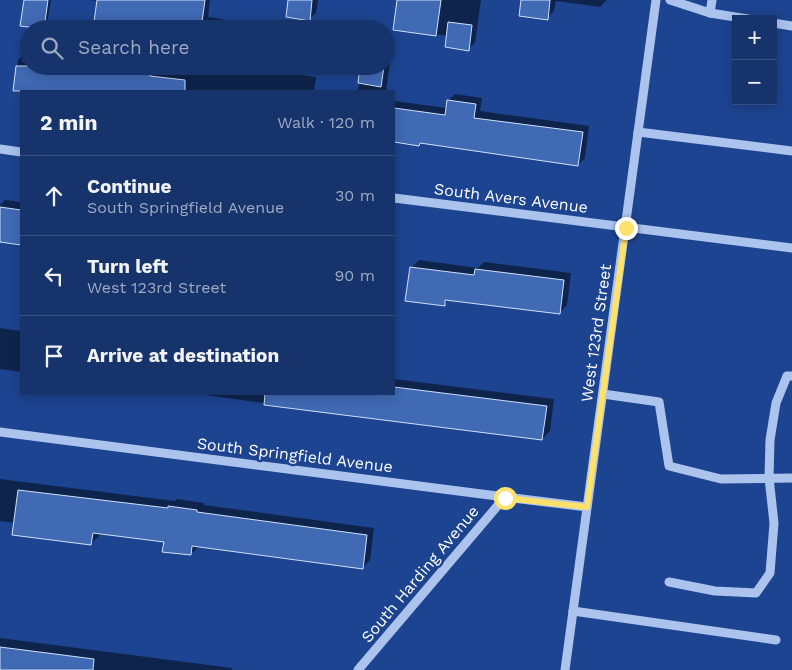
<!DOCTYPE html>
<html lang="en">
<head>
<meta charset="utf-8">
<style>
  :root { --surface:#16336c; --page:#233f74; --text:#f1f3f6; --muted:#9eaac2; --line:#354e7f }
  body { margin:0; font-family:"Work Sans",sans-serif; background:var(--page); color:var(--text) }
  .controls { position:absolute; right:15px; top:15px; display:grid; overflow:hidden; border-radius:0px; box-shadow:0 2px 12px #0003 }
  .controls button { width:45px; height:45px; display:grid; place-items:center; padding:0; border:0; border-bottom:1px solid var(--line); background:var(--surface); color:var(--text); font:25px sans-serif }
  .stop { position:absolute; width:15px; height:15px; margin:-11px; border:4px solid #fde16a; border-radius:50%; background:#fff }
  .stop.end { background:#fde16a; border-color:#fff; box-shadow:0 1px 5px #0008 }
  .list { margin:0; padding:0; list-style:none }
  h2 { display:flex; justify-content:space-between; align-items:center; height:65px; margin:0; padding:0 20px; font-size:21px }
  h2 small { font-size:16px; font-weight:400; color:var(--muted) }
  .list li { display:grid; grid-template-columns:32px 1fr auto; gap:15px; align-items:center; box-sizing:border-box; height:80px; padding:0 20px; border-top:1px solid var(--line) }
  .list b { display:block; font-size:19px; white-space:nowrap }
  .list p { margin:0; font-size:16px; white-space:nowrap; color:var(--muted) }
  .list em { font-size:16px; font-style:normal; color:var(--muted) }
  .icon { flex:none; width:28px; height:28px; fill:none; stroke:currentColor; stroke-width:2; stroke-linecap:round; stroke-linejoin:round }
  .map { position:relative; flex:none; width:792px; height:670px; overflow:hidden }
  .search { position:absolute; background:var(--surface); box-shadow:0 2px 12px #0003; left:20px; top:20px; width:375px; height:55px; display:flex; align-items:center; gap:12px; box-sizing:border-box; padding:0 18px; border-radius:28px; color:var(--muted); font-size:19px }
  .panel { position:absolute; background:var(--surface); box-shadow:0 2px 12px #0003; left:20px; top:90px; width:375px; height:305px; border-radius:0px }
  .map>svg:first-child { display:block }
  .shadow { fill:#0007 }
  .building { fill:#416ab5; stroke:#d1e0fa }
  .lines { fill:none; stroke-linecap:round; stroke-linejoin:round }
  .minor { stroke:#acc3ee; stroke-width:9 }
  .route { stroke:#fde16a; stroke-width:6 }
  .labels { text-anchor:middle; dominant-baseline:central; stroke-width:5; stroke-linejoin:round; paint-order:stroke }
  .street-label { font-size:16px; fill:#fff; stroke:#1d4490 }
</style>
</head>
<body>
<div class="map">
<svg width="792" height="670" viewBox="0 0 792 670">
  <rect width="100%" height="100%" fill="#1d4490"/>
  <g class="shadow">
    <polygon points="26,0 51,0 47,24 44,28"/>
    <polygon points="89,0 210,0 208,17 284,29 94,29 98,1"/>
    <polygon points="289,0 318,0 316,13 309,19"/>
    <polygon points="398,0 481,0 475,43 468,49 448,36 394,29"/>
    <polygon points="523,0 607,0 600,7 556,1 554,11 547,18"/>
    <polygon points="25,54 29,54 29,60 22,59 22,62 29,62 29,66 94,70 94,68 82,66 279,66 278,72 316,77 314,90 321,91 14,92 18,60"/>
    <polygon points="386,54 391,55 386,91 358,91 361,66 386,66"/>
    <polygon points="455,94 482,98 480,111 589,126 585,158 578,165 421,142 419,144 394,141 394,101 447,108 448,101"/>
    <polygon points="5,200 21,202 21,243 0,240 0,205"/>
    <polygon points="419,260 478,268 484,262 571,273 567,305 559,313 450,299 444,304 411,268"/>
    <polygon points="0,328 21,331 21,372 0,369"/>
    <polygon points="394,379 554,399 550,431 542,439 363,417 198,394 394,394"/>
    <polygon points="0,479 175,501 177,499 204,503 204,505 374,528 370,560 363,567 198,547 191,554 165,541 99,533 99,536 91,544 15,523 0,521"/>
    <polygon points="0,638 232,668 232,670 0,670"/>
  </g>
  <g class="building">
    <polygon points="24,0 48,0 44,29 20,26"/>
    <polygon points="97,0 205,0 201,29 93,29"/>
    <polygon points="288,0 312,0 310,21 286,17"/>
    <polygon points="397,0 441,0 436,36 393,30"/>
    <polygon points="521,0 550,0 548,20 519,16"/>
    <polygon points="448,22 472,25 469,51 445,47"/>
    <polygon points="16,66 73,66 121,73 122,66 151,66 150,76 185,80 185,91 13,91"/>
    <polygon points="360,66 384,66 381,87 358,83"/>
    <polygon points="447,100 476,104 474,118 583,132 578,166 420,143 419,146 394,142 394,108 445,115"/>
    <polygon points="0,207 21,210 21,245 0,242"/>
    <polygon points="410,267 474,275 475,269 564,280 560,314 445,300 445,306 405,301"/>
    <polygon points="394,387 547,406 542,440 264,405 265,394 394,394"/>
    <polygon points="18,490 168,508 168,506 197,510 197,512 367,535 363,569 192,546 191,555 162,552 164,542 93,533 91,545 12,535"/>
    <polygon points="0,647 94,659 93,670 0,670"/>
  </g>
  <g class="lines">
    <g class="minor">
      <polyline points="670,0 710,13 748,19"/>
      <polyline points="710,13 712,0"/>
      <polyline points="773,23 792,26"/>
      <polyline points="638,132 792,151"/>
      <polyline points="0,149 21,152"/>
      <polyline points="394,198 792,248"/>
      <polyline points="603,394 659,402 669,466 721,479 792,478"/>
      <polyline points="0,432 505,497 587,507"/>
      <polyline points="669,582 715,591 756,593 770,573 774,523 769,478 770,440 776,403 787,376 792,376"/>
      <polyline points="573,611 776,640"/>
      <polyline points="358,670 505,497"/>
      <polyline points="565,670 656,0"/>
    </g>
  </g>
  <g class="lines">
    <polyline class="route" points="505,498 587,507 626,228"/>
  </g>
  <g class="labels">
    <g class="street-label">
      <text transform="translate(511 198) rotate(7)">South Avers Avenue</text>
      <text transform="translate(596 333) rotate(-82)">West 123rd Street</text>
      <text transform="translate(295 455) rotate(7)">South Springfield Avenue</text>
      <text transform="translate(420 574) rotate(-50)">South Harding Avenue</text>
    </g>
  </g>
</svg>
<div class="controls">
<button>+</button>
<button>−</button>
</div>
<div class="stop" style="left:505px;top:498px"></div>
<div class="stop end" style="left:626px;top:228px"></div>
<div class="search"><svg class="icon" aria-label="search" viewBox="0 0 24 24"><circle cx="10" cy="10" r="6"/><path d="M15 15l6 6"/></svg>Search here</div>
<section class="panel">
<h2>2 min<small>Walk · 120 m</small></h2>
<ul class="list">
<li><svg class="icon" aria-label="ahead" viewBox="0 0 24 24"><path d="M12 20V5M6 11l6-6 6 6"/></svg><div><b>Continue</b><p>South Springfield Avenue</p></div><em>30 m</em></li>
<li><svg class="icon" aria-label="left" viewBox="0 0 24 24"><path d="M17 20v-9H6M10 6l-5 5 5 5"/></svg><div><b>Turn left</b><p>West 123rd Street</p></div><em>90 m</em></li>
<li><svg class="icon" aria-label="arrive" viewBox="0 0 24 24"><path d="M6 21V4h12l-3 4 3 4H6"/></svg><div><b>Arrive at destination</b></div></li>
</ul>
</section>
</div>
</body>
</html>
